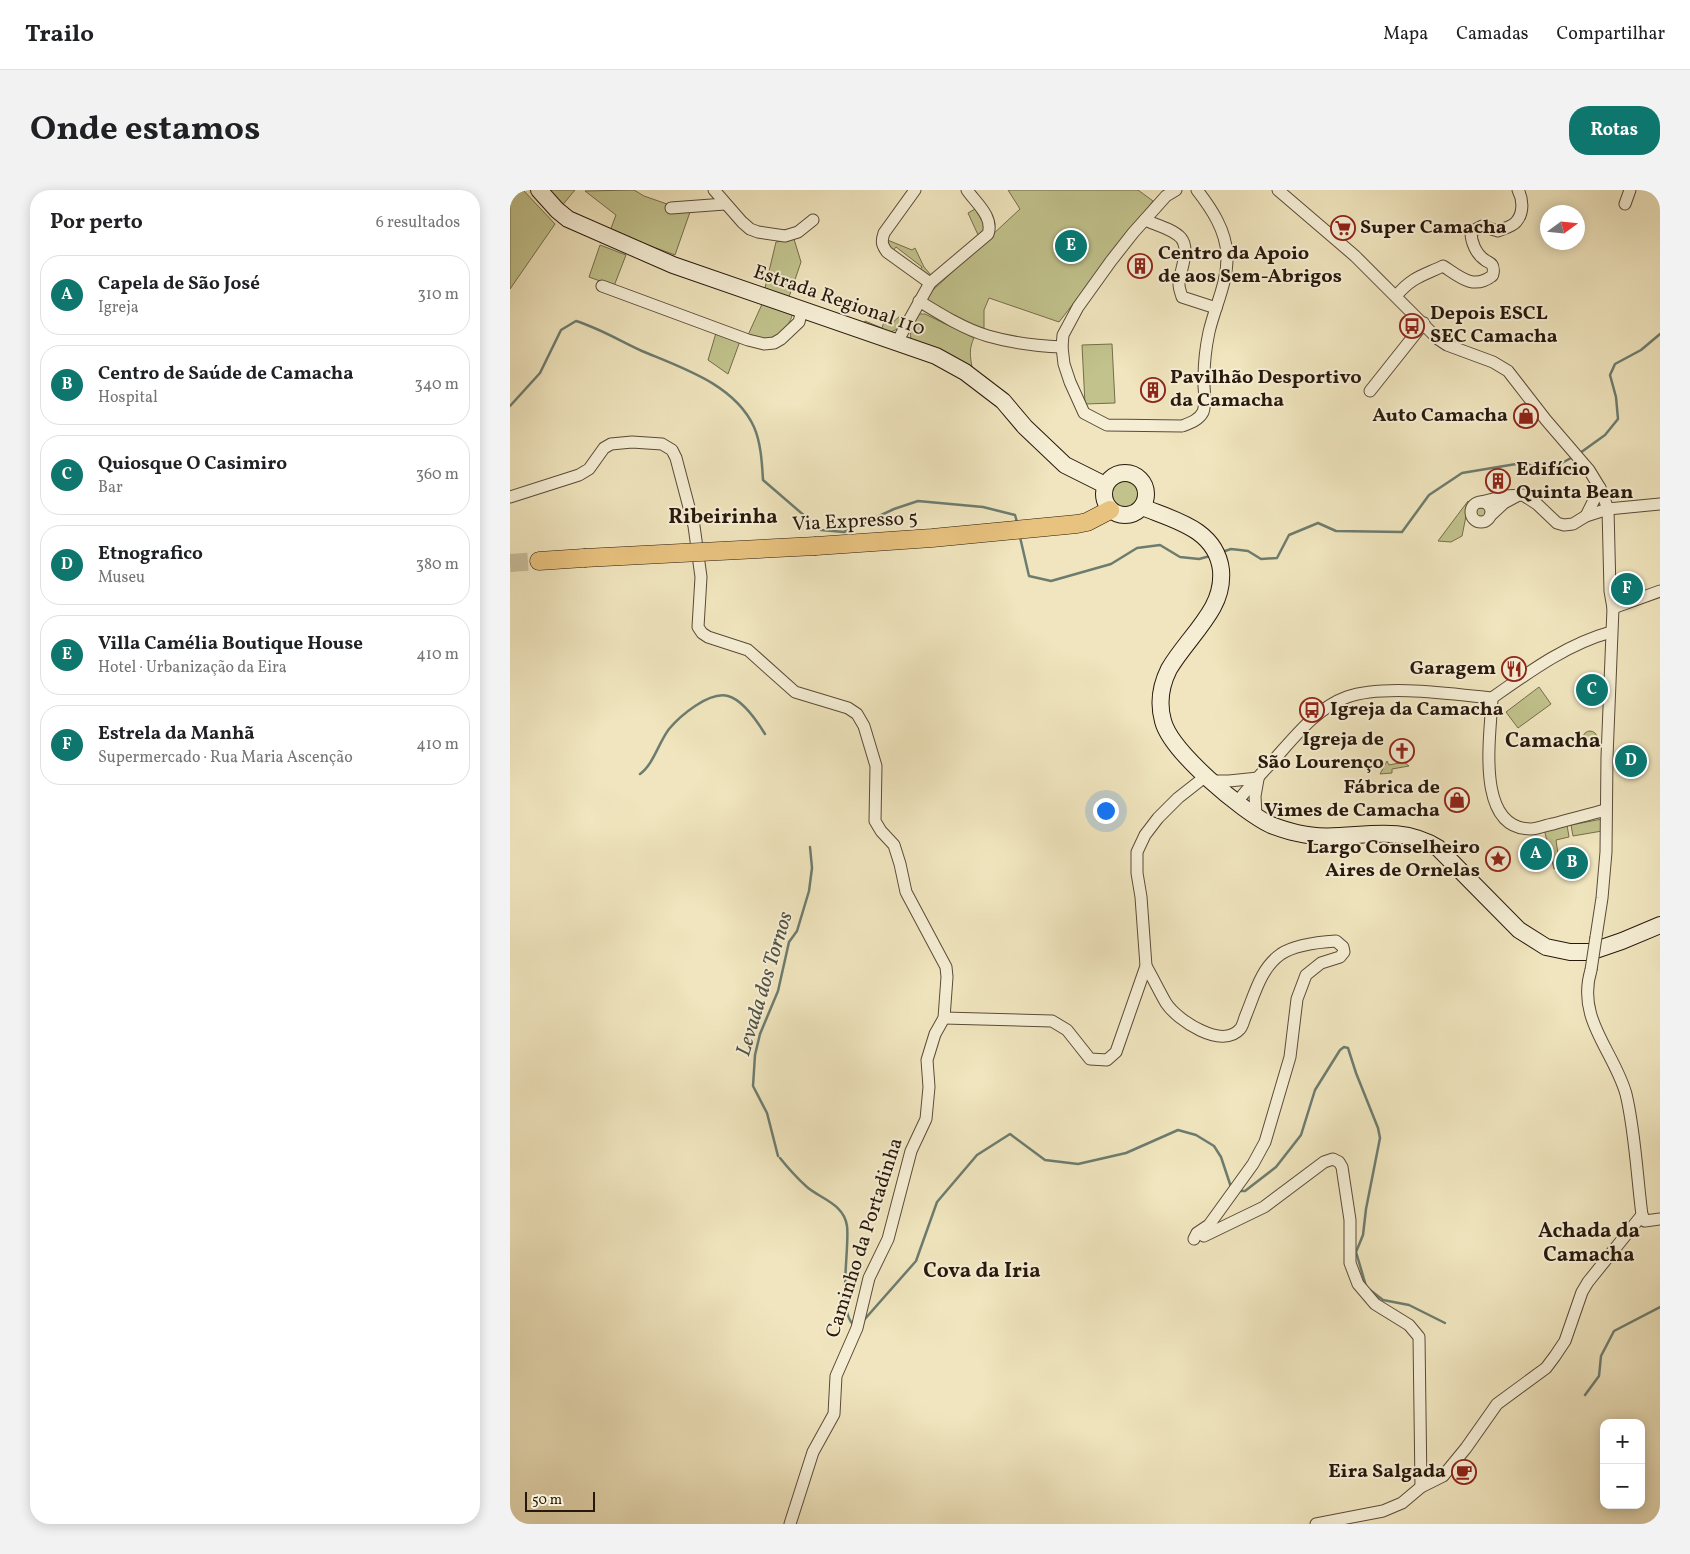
<!DOCTYPE html>
<html lang="pt">
<head>
<meta charset="utf-8">
<style>
  :root { --surface:#fff; --page:#f2f2f2; --text:#202124; --muted:#757577; --line:#e0e0e0; --accent:#0f766e }
  body { margin:0; font-family:Vollkorn,serif; background:var(--page); color:var(--text) }
  .controls { position:absolute; right:15px; bottom:15px; display:grid; overflow:hidden; border-radius:10px; box-shadow:0 2px 12px #0003 }
  .controls button { width:45px; height:45px; display:grid; place-items:center; padding:0; border:0; border-bottom:1px solid var(--line); background:var(--surface); color:var(--text); font:25px sans-serif }
  .compass { position:absolute; left:1030px; top:15px; width:45px; height:45px; border-radius:50%; background:var(--surface); box-shadow:0 2px 12px #0003; rotate:75deg }
  .scale { position:absolute; left:15px; bottom:12px; width:70px; box-sizing:border-box; padding-left:5px; border:2px solid #28180c; border-top:0; font-size:14px; line-height:18px; white-space:nowrap; color:#28180c; -webkit-text-stroke:4px #f5eed5; paint-order:stroke }
  .you { position:absolute; left:595px; top:620px; width:18px; height:18px; margin:-12px; border:4px solid #fff; border-radius:50%; background:#1a73e8; box-shadow:0 0 0 8px #1a73e833 }
  .badge { display:grid; place-items:center; width:32px; height:32px; border-radius:50%; background:var(--accent); color:#fff; font-size:16px; font-weight:700 }
  .pin { position:absolute; translate:-50% -50%; border:2px solid #fff; box-shadow:0 1px 5px #0006 }
  .list { margin:0; padding:0; list-style:none }
  h2 { display:flex; justify-content:space-between; align-items:center; height:65px; margin:0; padding:0 20px; font-size:21px }
  h2 small { font-size:16px; font-weight:400; color:var(--muted) }
  .list li { display:grid; grid-template-columns:32px 1fr auto; gap:15px; align-items:center; box-sizing:border-box; height:80px; margin:0 10px 10px; padding:0 10px; border:1px solid var(--line); border-radius:20px }
  .list b { display:block; font-size:19px; white-space:nowrap }
  .list p { margin:0; font-size:16px; white-space:nowrap; color:var(--muted) }
  .list em { font-size:16px; font-style:normal; color:var(--muted) }
  .map { position:relative; flex:none; width:1150px; height:1334px; overflow:hidden; border-radius:20px }
  header { display:flex; align-items:center; gap:30px; box-sizing:border-box; height:70px; padding:0 25px; background:var(--surface); border-bottom:1px solid var(--line) }
  header strong { font-size:24px }
  nav { display:flex; gap:28px; margin-inline-start:auto; font-size:18px }
  .intro { display:flex; align-items:center; justify-content:space-between; box-sizing:border-box; height:120px; padding:0 30px }
  h1 { margin:0; font-size:35px }
  .button { padding:12px 22px; border-radius:20px; background:var(--accent); color:#fff; font-size:18px; font-weight:700 }
  main { display:flex; gap:30px; padding:0 30px }
  aside { flex:1; background:var(--surface); border-radius:20px; box-shadow:0 2px 12px #0003 }
  .map>svg:first-child { display:block }
  .green { fill:#c1c28c; stroke:#746d4c }
  .lines { fill:none; stroke-linecap:round; stroke-linejoin:round }
  .stream { stroke:#6c7c6f; stroke-width:2.5 }
  .primary-tunnel { stroke:#c8bc9a; stroke-width:18; stroke-dasharray:18 9; stroke-linecap:butt }
  .minor-casing { stroke:#5a4b38; stroke-width:13 }
  .secondary-casing { stroke:#28180c; stroke-width:18 }
  .primary-casing { stroke:#28180c; stroke-width:19 }
  .minor { stroke:#f5eed5; stroke-width:11 }
  .secondary { stroke:#f5eed5; stroke-width:16 }
  .primary { stroke:#e8c27f; stroke-width:18 }
  .minor-bridge-casing { stroke:#5a4b38; stroke-width:13; stroke-linecap:butt }
  .primary-bridge-casing { stroke:#28180c; stroke-width:19; stroke-linecap:butt }
  .minor-bridge { stroke:#f5eed5; stroke-width:11 }
  .primary-bridge { stroke:#e8c27f; stroke-width:18 }
  .labels { text-anchor:middle; dominant-baseline:central; stroke-width:4; stroke-linejoin:round; paint-order:stroke }
  .poi-label { font-size:20px; font-weight:bold; fill:#28180c; stroke:#f5eed5; text-anchor:start }
  .street-label { font-size:20px; fill:#28180c; stroke:#f5eed5 }
  .neighbourhood-label { font-size:21px; font-weight:bold; fill:#28180c; stroke:#f5eed5 }
  .water-label { font-size:21px; font-style:italic; fill:#505246; stroke:#f5eed5 }
  .quarter-label { font-size:22px; font-weight:bold; fill:#28180c; stroke:#f5eed5 }
</style>
</head>
<body>
<header>
<strong>Trailo</strong>
<nav><a>Mapa</a><a>Camadas</a><a>Compartilhar</a></nav>
</header>
<div class="intro"><h1>Onde estamos</h1><a class="button">Rotas</a></div>
<main>
<aside>
<h2>Por perto<small>6 resultados</small></h2>
<ul class="list">
<li><span class="badge">A</span><div><b>Capela de São José</b><p>Igreja</p></div><em>310 m</em></li>
<li><span class="badge">B</span><div><b>Centro de Saúde de Camacha</b><p>Hospital</p></div><em>340 m</em></li>
<li><span class="badge">C</span><div><b>Quiosque O Casimiro</b><p>Bar</p></div><em>360 m</em></li>
<li><span class="badge">D</span><div><b>Etnografico</b><p>Museu</p></div><em>380 m</em></li>
<li><span class="badge">E</span><div><b>Villa Camélia Boutique House</b><p>Hotel · Urbanização da Eira</p></div><em>410 m</em></li>
<li><span class="badge">F</span><div><b>Estrela da Manhã</b><p>Supermercado · Rua Maria Ascenção</p></div><em>410 m</em></li>
</ul>
</aside>
<div class="map">
<svg width="1150" height="1334" viewBox="0 0 1150 1334">
  <rect width="100%" height="100%" fill="#f0e5be"/>
  <filter id="stains"><feTurbulence type="fractalNoise" baseFrequency=".004" numOctaves="4"/><feColorMatrix values="0 0 0 0 .2 0 0 0 0 .09 0 0 0 0 .02 0 0 0 .5 -.17"/></filter>
  <radialGradient id="worn" r=".72"><stop offset=".6" stop-color="#630" stop-opacity="0"/><stop offset="1" stop-color="#630" stop-opacity=".3"/></radialGradient>
  <g class="green">
    <polygon points="0,0 13,0 45,34 0,99"/>
    <polygon points="38,0 65,0 50,18"/>
    <polygon points="124,0 134,6 180,22 165,65 100,41 106,25 75,1"/>
    <polygon points="498,0 628,0 643,11 549,132 479,108 474,120 474,143 415,109 423,100 510,19"/>
    <polygon points="465,19 475,36 475,38 469,47 458,23"/>
    <polygon points="284,49 291,72 279,107 255,98 266,52"/>
    <polygon points="375,49 402,60 405,58 414,77 421,85 418,85 408,82 412,77 386,57 382,62"/>
    <polygon points="90,55 116,65 104,96 79,87"/>
    <path d="M253 112 282 122C284 130 269 148 261 149 255 151 245 147 238 145Z"/>
    <path d="M409 124H415L464 148C459 158 460 166 462 177L401 149C399 140 402 129 409 124Z"/>
    <polygon points="390,126 392,126 393,129 387,139 379,143 354,134 355,131 372,138 374,132 382,133"/>
    <polygon points="206,143 230,151 218,184 198,170"/>
    <polygon points="602,154 605,213 575,214 572,155"/>
    <circle cx="615" cy="305" r="16"/>
    <polygon points="958,311 962,318 956,326 952,346 941,352 928,351"/>
    <circle cx="971" cy="323" r="6"/>
    <polygon points="1029,497 1041,514 1008,538 996,522"/>
    <circle cx="1080" cy="548" r="7"/>
    <polygon points="877,571 879,575 894,572 899,576 882,579 882,583 870,584"/>
    <polygon points="1092,629 1092,641 1063,646 1061,635"/>
    <polygon points="1057,635 1059,647 1046,650 1048,664 1046,667 1049,677 1044,679 1034,639"/>
  </g>
  <g class="lines">
    <g class="stream">
      <path d="M0 216 30 183 51 140 66 131C89 138 110 151 132 161 173 178 225 195 244 237 251 253 252 273 253 290L311 340 334 342 384 319 408 311 473 317 505 325 507 332"/>
      <polyline points="1070,263 1095,245 1108,229 1106,207 1100,185 1105,174 1131,160 1150,144"/>
      <polyline points="510,347 519,386 541,391 601,374 627,358 650,355 670,367 689,369 700,366"/>
      <polyline points="712,362 721,359 730,360 738,361 751,369 767,368 779,345 808,333 826,341 892,342 919,305 952,283 1012,273 1039,280 1061,268"/>
      <path d="M130 584C143 575 149 552 159 539 170 526 199 501 218 506 233 510 247 531 255 544"/>
      <polyline points="268,966 257,923 243,896 245,865 250,844 268,801 279,752 287,741 299,701 302,678 300,657"/>
      <path d="M270 968C278 978 287 988 297 997 311 1009 334 1014 337 1036 340 1056 327 1123 344 1135"/>
      <polyline points="727,1001 735,1001 766,977 791,945 805,900 830,860 834,857 838,858 846,883 868,938 870,948 856,1019 853,1045 846,1062 856,1096"/>
      <polyline points="860,1100 873,1110 899,1115 935,1133"/>
      <polyline points="354,1130 406,1071 427,1012 467,965 500,944 535,970 568,974 616,963 668,940 686,945 704,956 711,967 721,997"/>
      <polyline points="1075,1205 1089,1186 1091,1166 1104,1141 1150,1117"/>
    </g>
    <polyline class="primary-tunnel" points="0,373 29,371"/>
    <defs>
      <g id="minor">
        <polyline points="204,0 232,32 240,39 248,42 275,46 288,42 303,30"/>
        <path d="M405 0 374 43C371 52 372 55 377 62L420 93"/>
        <path d="M666 0 656 6 623 43 601 71 568 117 553 145 552 157 554 174 560 192 574 223 597 235 672 236C680 233 689 230 693 222 697 211 693 198 694 188 694 173 696 156 699 142 705 116 718 92 717 65 716 40 701 18 687 0"/>
        <polyline points="768,0 845,66 928,149 937,155 983,172 998,181 1036,230 1079,280 1090,298 1098,319 1100,401 1103,418 1097,567 1096,662 1092,708 1086,747"/>
        <polyline points="1115,14 1120,0"/>
        <polyline points="161,18 215,14"/>
        <path d="M635 30C646 35 663 39 671 48 681 60 669 82 669 95 669 99 671 103 672 107L706 118"/>
        <polyline points="92,96 238,150 254,154 264,153 271,149 289,132 292,120"/>
        <path d="M886 106C902 87 912 86 933 76 950 87 963 100 982 86 983 86 984 79 983 78 983 73 979 73 975 70 966 64 961 52 961 42L972 36 988 41C993 39 1003 36 1006 32 1014 23 1013 9 1008 0"/>
        <path d="M409 111C430 124 454 139 478 146 502 153 527 156 552 157"/>
        <path d="M387 152 420 93 478 44C484 27 466 13 457 0"/>
        <polyline points="860,201 914,133"/>
        <polyline points="0,307 69,285 79,279 94,258 101,254 122,252 152,254 162,260 166,268 184,336 191,387 188,437 192,443 198,447 238,460 285,502 338,518 347,524 354,536 366,576 365,631 371,641 384,655 390,674 396,702 436,777 437,787 434,828 425,844 417,870 419,897 416,929 401,961 378,1049 359,1088 347,1138 326,1186 324,1224 303,1262 280,1334"/>
        <polyline points="971,312 995,306 1013,305 1027,314 1047,333 1054,335 1063,334 1076,326 1098,319 1150,314"/>
        <circle cx="971" cy="322" r="10"/>
        <polyline points="980,326 994,313 1007,306"/>
        <polyline points="1076,326 1090,298"/>
        <polyline points="1103,418 1150,401"/>
        <path d="M982 508C981 543 964 639 1021 639 1028 639 1036 635 1043 634 1060 629 1078 625 1095 620"/>
        <path d="M982 508C1019 482 1057 454 1101 442"/>
        <polyline points="702,591 719,591 748,588"/>
        <path d="M727 612C738 598 750 585 762 572 783 549 806 518 837 507 874 494 942 504 982 508"/>
        <polyline points="746,626 745,606 748,589"/>
        <path d="M636 776C643 788 649 801 656 813 667 830 712 860 730 839 733 836 734 829 736 825 745 803 751 778 771 764 786 754 810 752 826 751L833 757 834 762 830 767 811 773 796 785 787 809 780 867 755 952 743 974 699 1035 687 1043 684 1049"/>
        <polyline points="434,828 542,831 557,840 580,869 597,870 606,862 636,776 631,707 627,683 627,662 635,645 648,628 668,608 696,586"/>
        <polyline points="1132,1025 1135,1031 1150,1029"/>
        <polyline points="694,1046 754,1017 814,972 823,969 829,972 832,977 840,1030 840,1073 848,1094 865,1114 899,1135 909,1147 911,1297"/>
        <path d="M806 1334 873 1321 892 1313 911 1297 933 1286 956 1258 987 1214 1036 1178 1045 1166 1055 1151 1072 1102 1078 1092 1132 1025C1127 987 1125 941 1116 904 1104 861 1066 829 1081 780"/>
      </g>
      <g id="secondary">
        <polyline points="29,0 47,20 58,29 163,75 426,166 455,182 493,211 515,237 555,275 595,295"/>
        <circle cx="615" cy="304" r="21"/>
        <path d="M632 317C664 330 706 339 711 380 712 392 709 406 703 417 691 439 672 457 659 479 651 495 648 513 653 531 661 562 732 621 761 635 769 638 778 641 787 643 836 655 881 629 928 658L1009 740 1036 757 1060 762H1080L1112 751 1150 735"/>
      </g>
      <g id="primary">
        <polyline points="306,356 422,348 567,334 577,332 600,320"/>
        <polyline points="29,371 74,368"/>
      </g>
    </defs>
    <use href="#minor" class="minor-casing"/>
    <use href="#secondary" class="secondary-casing"/>
    <use href="#primary" class="primary-casing"/>
    <use href="#minor" class="minor"/>
    <use href="#secondary" class="secondary"/>
    <use href="#primary" class="primary"/>
    <defs>
      <polyline id="minor-bridge" points="1081,780 1086,747"/>
      <polyline id="primary-bridge" points="74,368 306,356"/>
    </defs>
    <use href="#minor-bridge" class="minor-bridge-casing"/>
    <use href="#primary-bridge" class="primary-bridge-casing"/>
    <use href="#minor-bridge" class="minor-bridge"/>
    <use href="#primary-bridge" class="primary-bridge"/>
  </g>
  <defs>
    <symbol id="supermarket-ring" viewBox="-11 -11 22 22"><circle r="9.5" fill="#f5eed5" stroke="#8f2418" stroke-width="1.5"/><path d="M-6-5.5h2.5l.6 2H6L4.5 2H-2.5L-4.4-4H-6ZM-1.5 3.2a1.3 1.3 0 1 0 .1 0ZM3 3.2a1.3 1.3 0 1 0 .1 0Z" fill="#8f2418"/></symbol>
    <symbol id="building-ring" viewBox="-11 -11 22 22"><circle r="9.5" fill="#f5eed5" stroke="#8f2418" stroke-width="1.5"/><path d="M-4-6H4V6H1V3H-1V6H-4ZM-2.5-4.3h1.7v1.8h-1.7ZM.8-4.3h1.7v1.8H.8ZM-2.5-1h1.7V.8h-1.7ZM.8-1h1.7V.8H.8Z" fill="#8f2418"/></symbol>
    <symbol id="bus-ring" viewBox="-11 -11 22 22"><circle r="9.5" fill="#f5eed5" stroke="#8f2418" stroke-width="1.5"/><path d="M-5-6H5V4H4V6H2V4H-2V6H-4V4H-5ZM-3.5-4V0h7V-4ZM-3.5 1.2v1.5H-2V1.2ZM2 1.2v1.5H3.5V1.2Z" fill="#8f2418"/></symbol>
    <symbol id="shop-ring" viewBox="-11 -11 22 22"><circle r="9.5" fill="#f5eed5" stroke="#8f2418" stroke-width="1.5"/><path d="M-5-2.5h2.3a2.7 3.5 0 0 1 5.4 0H5L5.5 6h-11ZM-1.5-2.5h3a1.5 2.3 0 0 0-3 0Z" fill="#8f2418"/></symbol>
    <symbol id="restaurant-ring" viewBox="-11 -11 22 22"><circle r="9.5" fill="#f5eed5" stroke="#8f2418" stroke-width="1.5"/><path d="M-5-6h1v4h1v-4h1v4h1v-4h1v5L-1.5 .5V6h-2V.5L-5-1ZM5-6V6H3V1.5H1.5Q1.5-4 5-6Z" fill="#8f2418"/></symbol>
    <symbol id="church-ring" viewBox="-11 -11 22 22"><circle r="9.5" fill="#f5eed5" stroke="#8f2418" stroke-width="1.5"/><path d="M-1.2-6h2.4v3.5h3.3v2.4h-3.3V6h-2.4V-.1h-3.3v-2.4h3.3Z" fill="#8f2418"/></symbol>
    <symbol id="sight-ring" viewBox="-11 -11 22 22"><circle r="9.5" fill="#f5eed5" stroke="#8f2418" stroke-width="1.5"/><path d="M0-6L1.8-2.2L6-1.7L2.9 1.2L3.7 5.4L0 3.3L-3.7 5.4L-2.9 1.2L-6-1.7L-1.8-2.2Z" fill="#8f2418"/></symbol>
    <symbol id="cafe-ring" viewBox="-11 -11 22 22"><circle r="9.5" fill="#f5eed5" stroke="#8f2418" stroke-width="1.5"/><path d="M-5.5-4.5H6V0H3Q3 3.5 0 3.5H-2.5Q-5.5 3.5-5.5 0ZM3-3.2v2h1.7v-2ZM-6 4.5H4V6H-6Z" fill="#8f2418"/></symbol>
  </defs>
  <g fill-rule="evenodd">
    <use href="#supermarket-ring" x="819" y="24" width="28" height="28"/>
    <use href="#building-ring" x="616" y="62" width="28" height="28"/>
    <use href="#bus-ring" x="888" y="122" width="28" height="28"/>
    <use href="#building-ring" x="629" y="186" width="28" height="28"/>
    <use href="#shop-ring" x="1002" y="212" width="28" height="28"/>
    <use href="#building-ring" x="974" y="277" width="28" height="28"/>
    <use href="#restaurant-ring" x="990" y="465" width="28" height="28"/>
    <use href="#bus-ring" x="788" y="506" width="28" height="28"/>
    <use href="#church-ring" x="878" y="547" width="28" height="28"/>
    <use href="#shop-ring" x="933" y="596" width="28" height="28"/>
    <use href="#sight-ring" x="974" y="655" width="28" height="28"/>
    <use href="#cafe-ring" x="940" y="1268" width="28" height="28"/>
  </g>
  <g class="labels">
    <g class="poi-label">
      <text x="850" y="38">Super Camacha</text>
      <text x="648" y="64">Centro da Apoio<tspan x="648" dy="23">de aos Sem-Abrigos</tspan></text>
      <text x="920" y="124">Depois ESCL<tspan x="920" dy="23">SEC Camacha</tspan></text>
      <text x="660" y="188">Pavilhão Desportivo<tspan x="660" dy="23">da Camacha</tspan></text>
      <text x="998" y="226" text-anchor="end">Auto Camacha</text>
      <text x="1006" y="280">Edifício<tspan x="1006" dy="23">Quinta Bean</tspan></text>
      <text x="986" y="479" text-anchor="end">Garagem</text>
      <text x="820" y="520">Igreja da Camacha</text>
      <text x="874" y="550" text-anchor="end">Igreja de<tspan x="874" dy="23">São Lourenço</tspan></text>
      <text x="930" y="598" text-anchor="end">Fábrica de<tspan x="930" dy="23">Vimes de Camacha</tspan></text>
      <text x="970" y="658" text-anchor="end">Largo Conselheiro<tspan x="970" dy="23">Aires de Ornelas</tspan></text>
      <text x="936" y="1282" text-anchor="end">Eira Salgada</text>
    </g>
    <g class="street-label">
      <text transform="translate(329 111) rotate(19)">Estrada Regional 110</text>
      <text transform="translate(345 332) rotate(-3)">Via Expresso 5</text>
      <text transform="translate(355 1048) rotate(-72)">Caminho da Portadinha</text>
    </g>
    <g class="neighbourhood-label">
      <text x="213" y="327">Ribeirinha</text>
      <text x="1079" y="1041">Achada da<tspan x="1079" dy="24">Camacha</tspan></text>
      <text x="472" y="1081">Cova da Iria</text>
    </g>
    <g class="water-label">
      <text transform="translate(255 794) rotate(-73)">Levada dos Tornos</text>
    </g>
    <g class="quarter-label">
      <text x="1043" y="551">Camacha</text>
    </g>
  </g>
  <rect width="100%" height="100%" filter="url(#stains)"/>
  <rect width="100%" height="100%" fill="url(#worn)"/>
</svg>
<div class="controls">
<button>+</button>
<button>−</button>
</div>
<svg class="compass" viewBox="-18 -18 36 36"><path d="M0-13l5 13h-10z" fill="#e53935"/><path d="M0 13l5-13h-10z" fill="#757577"/></svg>
<div class="scale">50 m</div>
<div class="you"></div>
<div class="pin badge" style="left:1026px;top:664px">A</div>
<div class="pin badge" style="left:1062px;top:673px">B</div>
<div class="pin badge" style="left:1082px;top:500px">C</div>
<div class="pin badge" style="left:1121px;top:571px">D</div>
<div class="pin badge" style="left:561px;top:56px">E</div>
<div class="pin badge" style="left:1117px;top:399px">F</div>
</div>
</main>
</body>
</html>
